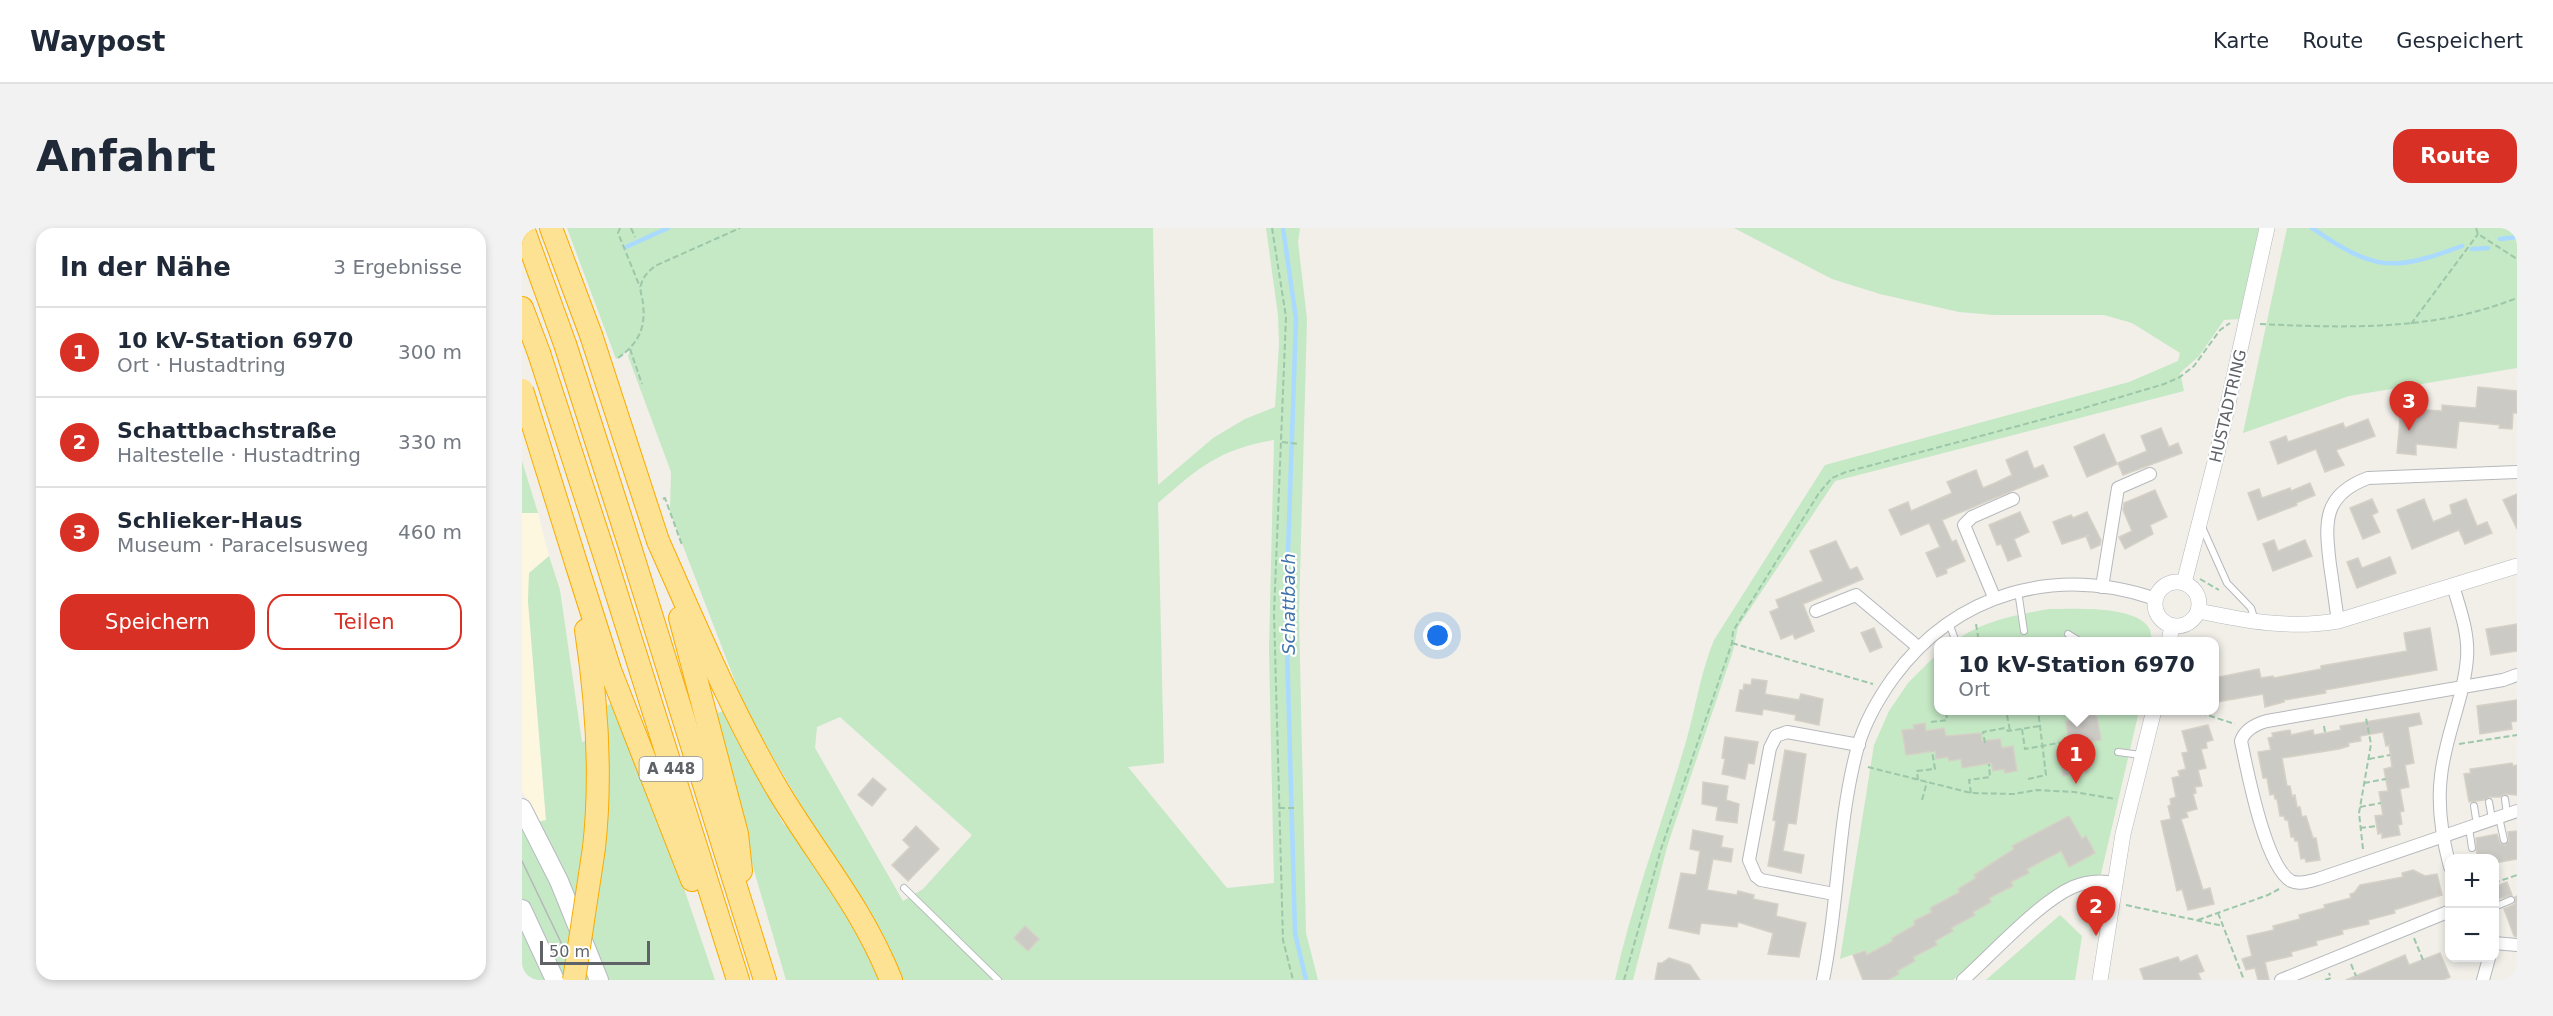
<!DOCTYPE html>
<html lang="de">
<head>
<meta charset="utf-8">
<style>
  :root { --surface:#fff; --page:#f2f2f3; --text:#1f2937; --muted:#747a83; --line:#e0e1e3; --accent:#d93025 }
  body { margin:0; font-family:"DejaVu Sans",sans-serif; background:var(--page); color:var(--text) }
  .controls { position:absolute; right:18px; bottom:18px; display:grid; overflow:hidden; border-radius:12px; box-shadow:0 3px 9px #0003 }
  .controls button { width:54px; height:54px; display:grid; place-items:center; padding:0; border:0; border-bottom:2px solid var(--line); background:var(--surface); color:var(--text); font:30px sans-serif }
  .scale { position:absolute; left:18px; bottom:15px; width:110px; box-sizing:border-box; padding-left:6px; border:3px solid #5f6368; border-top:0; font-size:16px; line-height:21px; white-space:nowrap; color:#5f6368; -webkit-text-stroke:4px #fff; paint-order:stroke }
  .you { position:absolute; left:916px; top:408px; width:21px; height:21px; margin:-15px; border:4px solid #fff; border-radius:50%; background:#1a73e8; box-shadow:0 0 0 9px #1a73e833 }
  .badge { display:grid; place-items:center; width:39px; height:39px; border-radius:50%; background:var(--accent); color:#fff; font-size:20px; font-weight:700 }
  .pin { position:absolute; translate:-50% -50px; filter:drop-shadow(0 2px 3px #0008) }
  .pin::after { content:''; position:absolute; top:32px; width:21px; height:18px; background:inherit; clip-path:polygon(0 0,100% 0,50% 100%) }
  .popup { position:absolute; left:1412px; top:409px; width:285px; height:78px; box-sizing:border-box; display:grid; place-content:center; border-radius:12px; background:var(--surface); filter:drop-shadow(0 2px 4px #0005); font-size:20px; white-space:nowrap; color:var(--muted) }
  .popup b { font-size:22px; color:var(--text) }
  .popup::after { content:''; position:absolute; left:50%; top:100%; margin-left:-12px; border:12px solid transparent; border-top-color:var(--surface) }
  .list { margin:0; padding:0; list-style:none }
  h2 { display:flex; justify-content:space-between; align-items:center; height:78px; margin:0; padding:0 24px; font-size:26px }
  h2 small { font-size:20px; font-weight:400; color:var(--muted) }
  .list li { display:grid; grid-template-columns:39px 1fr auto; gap:18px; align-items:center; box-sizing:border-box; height:90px; padding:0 24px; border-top:2px solid var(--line) }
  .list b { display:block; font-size:22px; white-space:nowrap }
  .list p { margin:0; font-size:20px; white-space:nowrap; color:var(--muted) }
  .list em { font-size:20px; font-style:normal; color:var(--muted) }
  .actions { display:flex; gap:12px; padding:18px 24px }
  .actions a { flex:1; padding:14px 0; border:2px solid var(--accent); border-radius:18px; text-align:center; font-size:21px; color:var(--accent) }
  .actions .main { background:var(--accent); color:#fff }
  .map { position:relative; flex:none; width:1995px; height:752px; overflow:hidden; border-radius:18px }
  header { display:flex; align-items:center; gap:36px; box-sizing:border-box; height:84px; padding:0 30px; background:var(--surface); border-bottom:2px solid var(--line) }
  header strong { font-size:28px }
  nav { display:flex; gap:33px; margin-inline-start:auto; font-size:21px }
  .intro { display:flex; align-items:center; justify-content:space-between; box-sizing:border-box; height:144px; padding:0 36px }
  h1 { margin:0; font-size:42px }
  .button { padding:15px 27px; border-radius:18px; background:var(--accent); color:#fff; font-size:21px; font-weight:700 }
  main { display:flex; gap:36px; padding:0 36px }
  aside { flex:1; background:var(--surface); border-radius:18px; box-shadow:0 3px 9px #0003 }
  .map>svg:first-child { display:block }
  .commercial { fill:#fef7e0 }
  .green { fill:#c5e8c5; fill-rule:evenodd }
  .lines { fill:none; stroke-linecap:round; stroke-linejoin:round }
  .stream { stroke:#aadaff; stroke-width:4.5 }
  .building { fill:#cccac5; stroke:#d6d1c6; stroke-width:1.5 }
  .service-casing { stroke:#b5b8bc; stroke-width:8 }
  .minor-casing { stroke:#b5b8bc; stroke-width:14 }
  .tertiary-casing { stroke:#b5b8bc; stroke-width:16 }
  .secondary-casing { stroke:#b6babf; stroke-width:20 }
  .motorway-casing { stroke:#f9ab00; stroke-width:24 }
  .path { stroke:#9cc7a9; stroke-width:2; stroke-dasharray:6 3; stroke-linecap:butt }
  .service { stroke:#fff; stroke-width:6 }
  .minor { stroke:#fff; stroke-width:12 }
  .tertiary { stroke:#fff; stroke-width:15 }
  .secondary { stroke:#fff; stroke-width:18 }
  .motorway { stroke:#fde293; stroke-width:22 }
  .tram { stroke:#b6b7b8; stroke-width:1.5 }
  .motorway-bridge-casing { stroke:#f9ab00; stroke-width:24; stroke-linecap:butt }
  .motorway-bridge { stroke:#fde293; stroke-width:22 }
  .labels { text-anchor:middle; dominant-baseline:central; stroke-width:4.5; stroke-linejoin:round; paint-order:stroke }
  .shield { fill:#fff; stroke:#8f9295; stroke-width:1.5 }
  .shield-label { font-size:15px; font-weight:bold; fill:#5f6368 }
  .street-label { font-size:16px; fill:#5f6368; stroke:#fff }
  .water-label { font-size:18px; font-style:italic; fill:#4174aa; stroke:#fff }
</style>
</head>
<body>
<header>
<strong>Waypost</strong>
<nav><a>Karte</a><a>Route</a><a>Gespeichert</a></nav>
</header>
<div class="intro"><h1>Anfahrt</h1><a class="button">Route</a></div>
<main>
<aside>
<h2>In der Nähe<small>3 Ergebnisse</small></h2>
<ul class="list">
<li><span class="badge">1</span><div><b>10 kV-Station 6970</b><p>Ort · Hustadtring</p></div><em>300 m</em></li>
<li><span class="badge">2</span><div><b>Schattbachstraße</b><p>Haltestelle · Hustadtring</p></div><em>330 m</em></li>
<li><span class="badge">3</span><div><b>Schlieker-Haus</b><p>Museum · Paracelsusweg</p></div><em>460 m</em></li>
</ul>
<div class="actions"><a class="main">Speichern</a><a>Teilen</a></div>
</aside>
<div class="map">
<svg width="1995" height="752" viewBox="0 0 1995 752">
  <rect width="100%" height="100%" fill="#f1efe8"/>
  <polygon class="commercial" points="0,285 16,285 27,328 7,346 6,373 24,593 17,594 0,563"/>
  <g class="green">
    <path d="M45 0H631L636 257 691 210 723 191 753 179 757 116 756 87 744 0H778L776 14 785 91 777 386 784 705 796 752H264L231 639 195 485 202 483 262 597 284 585 226 487 148 284 149 244 106 128 108 122 94 131ZM752 212 747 421 752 655 705 660 606 539 642 535 636 275C678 239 696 222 752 212ZM318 489 450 607 401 661 381 673 293 520 295 499Z"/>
    <path d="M1212 0H1737L1717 91 1702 92 1677 128 1658 145 1662 163 1313 253 1216 399 1211 423 1145 619 1111 752H1093C1111 670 1142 591 1165 510 1174 477 1179 444 1192 412L1303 237 1607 154 1656 133 1658 125 1610 95 1582 87H1472L1437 84 1358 66 1310 51Z"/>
    <polygon points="1765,0 1995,0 1995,140 1827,168 1721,205"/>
    <polygon points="0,233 16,285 0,285"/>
    <polygon points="27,328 38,362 60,514 86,505 84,478 91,475 150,625 193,752 0,752 0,597 24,592 6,373 7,345"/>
    <path d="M1527 381C1550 381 1614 377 1627 400 1629 403 1629 410 1630 413L1432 414C1459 393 1494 387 1527 381Z"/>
    <polygon points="1416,425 1416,482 1617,483 1579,646 1551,654 1524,667 1431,752 1355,752 1343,722 1318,731 1352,517 1367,483 1386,455"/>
    <polygon points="1538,687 1560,708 1553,752 1464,752"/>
  </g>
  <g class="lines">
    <g class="stream">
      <polyline points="761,0 774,91 764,382 773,705 784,752"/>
      <path d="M1790 0C1852 43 1870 44 1940 18"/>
      <polyline points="1978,11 1995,9"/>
      <polyline points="104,19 146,0"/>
      <polyline points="1950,21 1966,20"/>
    </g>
  </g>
  <g class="building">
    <polygon points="1956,159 1995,163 1995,185 1991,185 1990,201 1977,200 1978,197 1937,193 1934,220 1894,216 1894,227 1875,225 1879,180 1920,183 1920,177 1954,180"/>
    <polygon points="1846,191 1853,208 1814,222 1822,237 1803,244 1794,221 1756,236 1748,214 1764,208 1766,214 1821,195 1823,200"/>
    <polygon points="1639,200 1647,219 1656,215 1660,225 1601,247 1596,235 1625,223 1619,208"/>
    <polygon points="1582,206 1595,236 1565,249 1552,219"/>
    <polygon points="1505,223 1512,241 1521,237 1526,248 1420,292 1430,314 1434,312 1443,333 1424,341 1425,345 1415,349 1404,325 1418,319 1407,295 1379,307 1367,282 1386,274 1389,283 1430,265 1425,254 1454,242 1461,260 1473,255 1490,247 1484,232"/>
    <polygon points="1788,255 1793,267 1774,275 1775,277 1736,292 1726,265 1737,261 1740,270 1768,260 1769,263"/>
    <polygon points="1633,262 1645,289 1628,297 1631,306 1603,321 1597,309 1610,303 1601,282 1602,275"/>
    <polygon points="1995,266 1995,301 1981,272"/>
    <polygon points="1850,271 1856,284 1850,287 1858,304 1841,311 1828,280"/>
    <polygon points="1902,271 1911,294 1930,286 1928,277 1944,271 1955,298 1965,294 1970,305 1943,316 1937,302 1890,321 1875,282"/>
    <polygon points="1498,284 1507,304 1492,311 1499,328 1486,333 1479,316 1475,317 1467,297"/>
    <polygon points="1565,284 1579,312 1578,317 1569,321 1564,308 1568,307 1540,316 1531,294 1549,287 1551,290"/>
    <polygon points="1752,312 1756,323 1783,312 1790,328 1751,343 1741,316"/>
    <polygon points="1314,313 1328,342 1335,339 1341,351 1281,376 1292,403 1273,411 1271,406 1259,411 1248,384 1257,380 1254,372 1301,353 1288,323"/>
    <polygon points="1868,329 1874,345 1835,360 1825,334 1836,330 1840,340"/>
    <polygon points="1995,396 1995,423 1969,427 1964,401"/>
    <polygon points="1352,400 1360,419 1348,424 1339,405"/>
    <polygon points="1908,400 1915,442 1803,462 1804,465 1762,472 1762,474 1743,479 1741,466 1694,474 1692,450 1737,441 1739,450 1751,448 1752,450 1799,441 1799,438 1885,423 1882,405"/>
    <polygon points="1230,451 1245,453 1243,466 1277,472 1279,466 1301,471 1297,497 1273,492 1274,487 1241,481 1240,487 1214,483 1218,462 1221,462 1222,456 1229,457"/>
    <polygon points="1995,472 1995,493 1989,494 1990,501 1958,506 1955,478"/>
    <polygon points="1551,483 1574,483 1579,512 1569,514 1572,531 1564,532 1566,544 1541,548 1539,536 1543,535 1541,523 1548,522 1544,493 1552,492"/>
    <polygon points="1897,485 1900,496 1886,499 1892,535 1883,537 1887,559 1878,561 1882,583 1878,584 1880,596 1876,597 1878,607 1860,610 1860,605 1856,606 1853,588 1861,587 1857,564 1866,563 1862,541 1870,539 1867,517 1864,518 1861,504 1838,508 1839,513 1826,515 1827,518 1817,521 1760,530 1765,558 1768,558 1770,568 1773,567 1775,579 1778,579 1780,589 1784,588 1791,610 1794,610 1798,632 1784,634 1783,630 1779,631 1776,613 1773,613 1772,609 1769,609 1766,592 1763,592 1762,588 1758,588 1755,571 1753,571 1752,566 1748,567 1745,550 1741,550 1736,524 1749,522 1746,510 1751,509 1750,505 1768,502 1769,507 1791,502 1792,507 1819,502 1818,498"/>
    <polygon points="1403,495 1404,503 1422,500 1424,508 1459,505 1460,513 1478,511 1480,520 1491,518 1495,543 1483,545 1482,541 1471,543 1469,535 1440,540 1439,531 1427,533 1426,529 1414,531 1413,523 1384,527 1380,502 1392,501 1391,497"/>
    <polygon points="1686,497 1691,512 1684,514 1685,520 1679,521 1684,540 1676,542 1680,558 1673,559 1674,565 1671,566 1675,581 1664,584 1666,589 1659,591 1681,662 1688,660 1692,676 1666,682 1660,661 1655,663 1639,593 1649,591 1646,578 1649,577 1648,571 1654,569 1650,550 1658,548 1656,543 1664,541 1660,525 1666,524 1660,503"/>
    <polygon points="1203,509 1236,514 1232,536 1226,535 1223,551 1200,546 1203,531 1200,530"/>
    <polygon points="1263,522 1284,526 1274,596 1266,595 1261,623 1282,627 1279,645 1246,638 1254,593 1251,592"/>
    <polygon points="1990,535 1991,538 1995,537 1995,567 1982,566 1978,569 1967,569 1962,572 1947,574 1942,546 1949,545 1948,541"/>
    <polygon points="351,550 364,561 350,578 336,567"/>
    <polygon points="1181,554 1206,558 1204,572 1217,576 1215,595 1194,592 1196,579 1180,576"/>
    <polygon points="1547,588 1560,611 1564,608 1573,625 1547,639 1539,623 1505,641 1507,645 1489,654 1491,658 1467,670 1469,674 1451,684 1453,687 1429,700 1431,703 1413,713 1415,717 1391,729 1393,733 1375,743 1377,746 1366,752 1341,752 1331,727 1343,723 1345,727 1371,713 1370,710 1393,697 1392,693 1410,684 1408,680 1438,664 1436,661 1454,650 1452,647 1492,621 1490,618"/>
    <polygon points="394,598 417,621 386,653 370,637 388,619 381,612"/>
    <polygon points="1171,602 1201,608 1199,619 1211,621 1209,634 1191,631 1185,662 1215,667 1216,663 1232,667 1231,671 1256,676 1254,688 1284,695 1277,729 1246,726 1251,705 1216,694 1215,699 1179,695 1177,706 1147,700 1159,645 1174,647 1178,623 1168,621"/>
    <polygon points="1995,603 1995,631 1972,635 1972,630 1955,630 1954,610 1975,606 1978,615 1983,617 1987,613 1986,604"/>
    <polygon points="1891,642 1903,648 1915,646 1920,667 1872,682 1873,685 1846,692 1847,696 1820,702 1821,706 1794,713 1795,717 1769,724 1770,728 1743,734 1747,752 1736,752 1733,740 1724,742 1720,731 1730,728 1725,708 1752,702 1751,698 1778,691 1777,687 1803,680 1802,677 1829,670 1828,666 1832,665 1838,657 1881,649 1880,645"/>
    <polygon points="1985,654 1990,667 1972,672 1972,659"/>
    <polygon points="1995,668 1995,709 1992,708 1982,681 1993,676 1993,669"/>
    <polygon points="503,698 517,711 506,723 492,710"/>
    <polygon points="1918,725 1928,749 1921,752 1824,752 1883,727 1887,737"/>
    <polygon points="1675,727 1682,743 1676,745 1679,752 1622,752 1618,741 1656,729 1658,734"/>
    <polygon points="1147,730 1168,737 1178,752 1133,752 1136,735 1140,735"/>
  </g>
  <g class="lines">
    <defs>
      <g id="service">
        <polyline points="1680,299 1705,355 1729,380 1733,393"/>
        <polyline points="1496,363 1502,403"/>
        <polyline points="1427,395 1434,414"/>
        <polyline points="1546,406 1559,414"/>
        <polyline points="1596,524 1619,527"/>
        <polyline points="1983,571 1985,586"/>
        <polyline points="1967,574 1970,591"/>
        <polyline points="1952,578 1955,597"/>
        <polyline points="1977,589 1982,612"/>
        <polyline points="1947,600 1950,620"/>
        <polyline points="382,660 476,752"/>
        <polyline points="1972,679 1989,672"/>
      </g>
      <g id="minor">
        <polyline points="1580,359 1596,260 1628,246"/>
        <polyline points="1472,369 1442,297 1450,289 1491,271"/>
        <polyline points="1294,383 1334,367 1396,419"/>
        <path d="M1816 393C1813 374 1811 356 1808 337 1803 295 1800 267 1846 250L1995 244"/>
        <path d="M1995 447 1981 452 1745 493C1734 496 1723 501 1719 513 1725 542 1743 638 1769 653 1777 657 1788 653 1796 651L1995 583"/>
        <path d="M1928 639C1920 609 1915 579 1919 548 1923 508 1942 470 1945 430 1947 406 1938 381 1931 358"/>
        <polyline points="1312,666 1239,652 1234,648 1227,632 1248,520 1254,508 1265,504 1337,517"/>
        <polyline points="1972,715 1995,717"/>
        <path d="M1301 752C1317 675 1315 594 1336 518 1343 494 1356 471 1371 450 1434 364 1534 337 1634 371"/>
        <path d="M1441 752C1470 726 1517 674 1551 659 1565 653 1578 652 1592 655"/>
        <polyline points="1759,752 1928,683"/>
        <polyline points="1961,752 1967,730"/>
      </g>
      <g id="tertiary">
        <circle cx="1655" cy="376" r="22"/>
        <polyline points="1662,355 1694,230 1745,0"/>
        <path d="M1677 383C1723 393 1768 401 1816 393L1995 338"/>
        <polyline points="1647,414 1650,398"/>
        <polyline points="1578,752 1601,606 1632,482"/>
      </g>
      <g id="secondary">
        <polyline points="0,580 37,653 77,752"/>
        <polyline points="0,681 33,752"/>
      </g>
      <g id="motorway">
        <polyline points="1,0 43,116"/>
        <polyline points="29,0 69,107"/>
        <polyline points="0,80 17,125"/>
        <path d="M136 313C174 398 210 485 257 564 296 629 340 679 369 752"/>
        <polyline points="109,322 243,752"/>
        <polyline points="83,329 216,752"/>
        <polyline points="55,338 88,442 170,652"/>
        <polyline points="158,390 215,606 219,643"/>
        <path d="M64 402C75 474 80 547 72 620"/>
      </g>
    </defs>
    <use href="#service" class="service-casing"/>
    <use href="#minor" class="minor-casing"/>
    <use href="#tertiary" class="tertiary-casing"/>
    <use href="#secondary" class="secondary-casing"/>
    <use href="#motorway" class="motorway-casing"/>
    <g class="path">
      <polyline points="98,0 96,5 118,59"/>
      <polyline points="109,0 113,9"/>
      <polyline points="750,0 764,89 752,385 761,712 771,752"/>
      <polyline points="1954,0 1956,6 1995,31"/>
      <path d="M1738 96C1826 100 1912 103 1995 70"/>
      <polyline points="1889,96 1956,6"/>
      <polyline points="108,121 120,156"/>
      <path d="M96 130C116 116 124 100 121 76 121 70 117 63 119 57 121 48 127 43 133 38L218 0"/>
      <polyline points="760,214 776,216"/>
      <polyline points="141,271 143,270 160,317"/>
      <polyline points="1678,351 1697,362"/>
      <polyline points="1454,396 1457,414"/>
      <polyline points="1210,415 1351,456"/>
      <polyline points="1507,482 1507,485"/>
      <polyline points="1670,482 1713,496"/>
      <polyline points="1485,487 1488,503"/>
      <polyline points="1409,494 1425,492 1424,482"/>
      <polyline points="1802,498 1803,504"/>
      <polyline points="1500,501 1503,521 1542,514"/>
      <polyline points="1463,515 1461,504 1483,500 1486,503 1518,498"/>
      <polyline points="1937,516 1995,507"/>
      <polyline points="1847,531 1868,527"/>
      <polyline points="1346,539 1449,565 1492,566 1515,562 1552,564 1594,571"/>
      <polyline points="1506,551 1524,547 1516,482"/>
      <polyline points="1396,552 1395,543 1413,541 1410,523"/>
      <polyline points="1842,555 1864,551"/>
      <polyline points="1449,565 1447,552 1468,549 1467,536"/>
      <polyline points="1400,572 1405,554"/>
      <polyline points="1838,579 1859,575"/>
      <polyline points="757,580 775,580"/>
      <polyline points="1838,600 1854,598"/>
      <polyline points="1841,621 1837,585 1849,516 1844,490"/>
      <polyline points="1972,655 1995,647"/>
      <polyline points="1604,677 1701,698"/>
      <polyline points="1696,685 1722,752"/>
      <polyline points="1676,692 1746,667 1757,661"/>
      <polyline points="1892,710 1901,732"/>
      <polyline points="1829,736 1834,748"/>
      <polyline points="1102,752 1139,621 1210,415 1211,403 1297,265 1310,250 1324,244 1552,183 1642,156 1658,149 1672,138 1698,102 1708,95"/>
      <polyline points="1803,752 1809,750 1807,745"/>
    </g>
    <use href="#service" class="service"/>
    <use href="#minor" class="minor"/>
    <use href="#tertiary" class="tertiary"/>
    <use href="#secondary" class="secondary"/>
    <use href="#motorway" class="motorway"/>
    <polyline class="tram" points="0,633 57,752"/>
    <defs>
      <g id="motorway-bridge">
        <polyline points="69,107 136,313"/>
        <polyline points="43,116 109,322"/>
        <polyline points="17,125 83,329"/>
        <polyline points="0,162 55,338"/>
        <polyline points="52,752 72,620"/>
      </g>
    </defs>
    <use href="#motorway-bridge" class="motorway-bridge-casing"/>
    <use href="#motorway-bridge" class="motorway-bridge"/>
  </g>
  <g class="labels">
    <rect class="shield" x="117.5" y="529" width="63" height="24" rx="4.5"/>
    <g class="shield-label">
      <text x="149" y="541">A 448</text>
    </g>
    <g class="street-label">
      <text transform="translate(1706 178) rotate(-77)">HUSTADTRING</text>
    </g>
    <g class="water-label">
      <text transform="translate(766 376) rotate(-90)">Schattbach</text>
    </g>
  </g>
</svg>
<div class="controls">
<button>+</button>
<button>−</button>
</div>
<div class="scale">50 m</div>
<div class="you"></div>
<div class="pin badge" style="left:1554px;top:556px">1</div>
<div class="popup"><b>10 kV-Station 6970</b>Ort</div>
<div class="pin badge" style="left:1574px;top:708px">2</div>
<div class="pin badge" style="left:1887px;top:203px">3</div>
</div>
</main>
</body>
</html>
